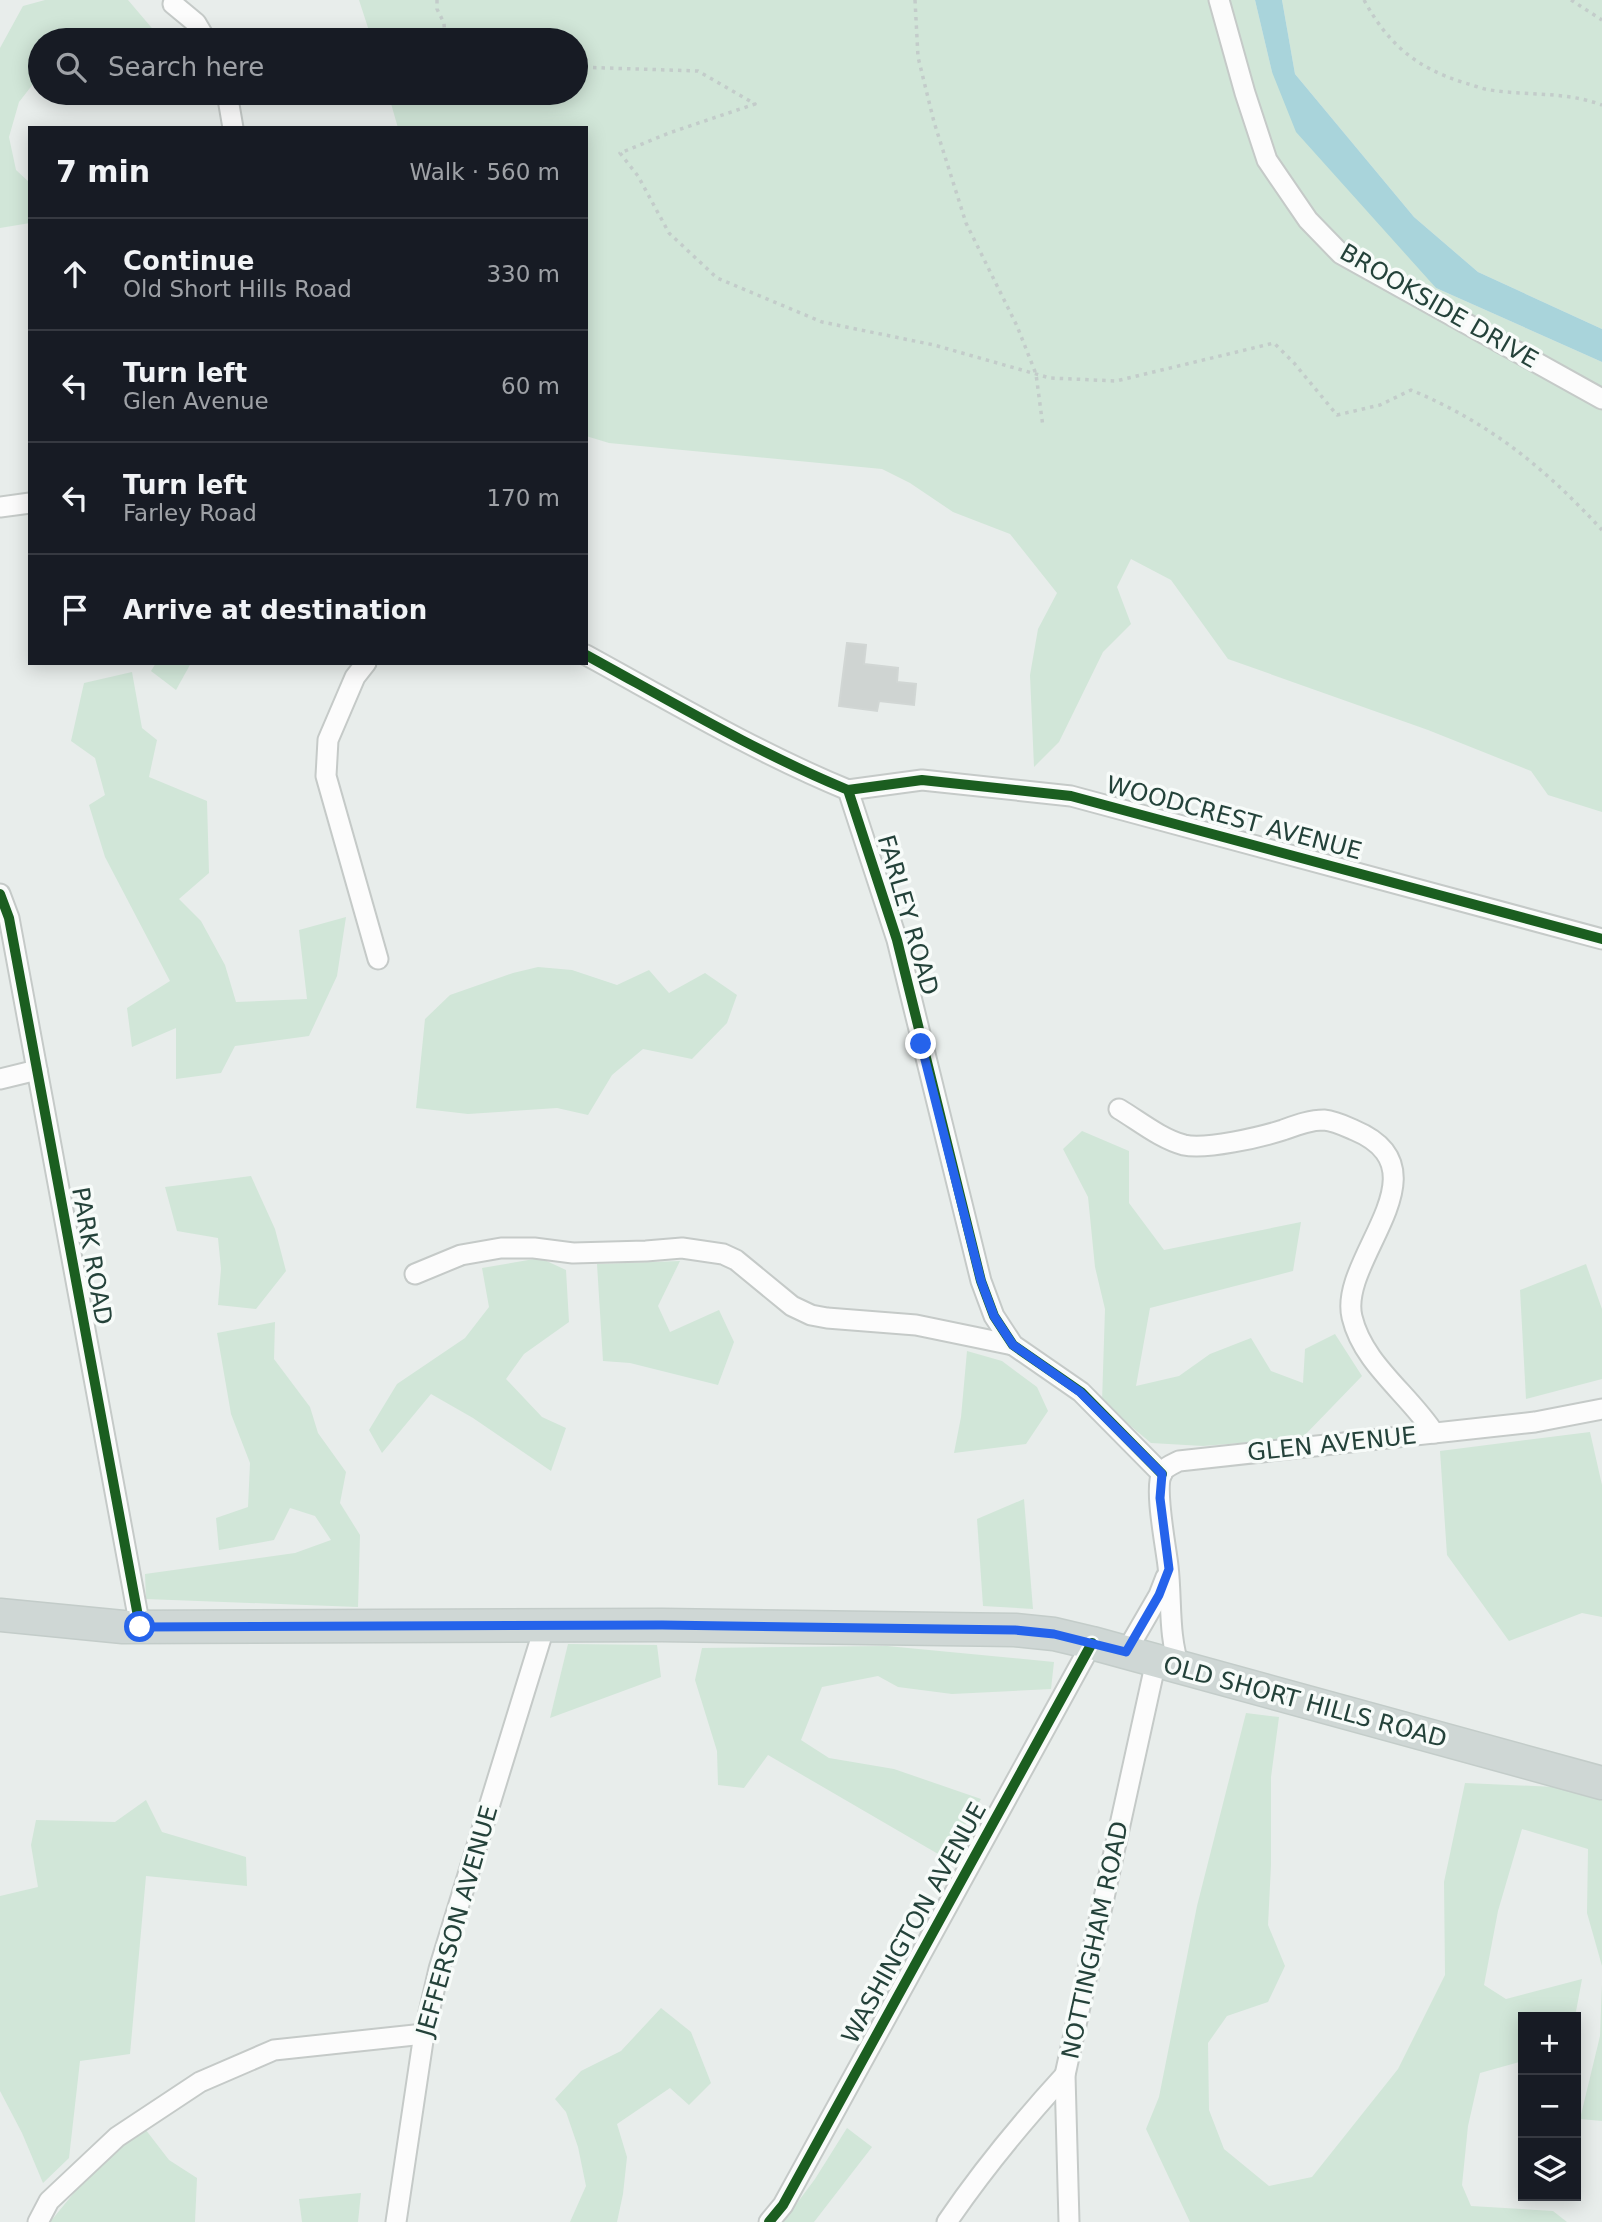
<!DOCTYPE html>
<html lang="en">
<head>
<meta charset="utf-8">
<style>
  :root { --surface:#171b24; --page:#20242c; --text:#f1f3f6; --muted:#9ea1a6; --line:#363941 }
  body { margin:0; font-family:"DejaVu Sans",sans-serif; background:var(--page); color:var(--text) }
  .controls { position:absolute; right:21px; bottom:21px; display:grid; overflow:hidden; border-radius:0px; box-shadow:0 4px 18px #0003 }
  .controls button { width:63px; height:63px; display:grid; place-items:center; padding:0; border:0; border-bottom:2px solid var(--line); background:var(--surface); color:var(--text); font:35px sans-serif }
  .stop { position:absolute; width:21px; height:21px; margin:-16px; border:5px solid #2563eb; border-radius:50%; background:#fff }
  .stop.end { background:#2563eb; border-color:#fff; box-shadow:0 2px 7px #0008 }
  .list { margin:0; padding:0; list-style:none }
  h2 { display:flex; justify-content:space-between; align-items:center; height:91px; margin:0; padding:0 28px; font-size:30px }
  h2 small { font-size:23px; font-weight:400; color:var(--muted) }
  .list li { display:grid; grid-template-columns:46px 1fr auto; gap:21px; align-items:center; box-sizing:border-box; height:112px; padding:0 28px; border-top:2px solid var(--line) }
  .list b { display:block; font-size:26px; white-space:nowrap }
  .list p { margin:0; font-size:23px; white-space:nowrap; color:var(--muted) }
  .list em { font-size:23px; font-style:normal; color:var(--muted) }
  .icon { flex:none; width:38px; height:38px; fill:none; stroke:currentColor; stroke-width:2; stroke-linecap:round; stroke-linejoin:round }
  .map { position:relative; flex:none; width:1602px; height:2222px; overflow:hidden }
  .search { position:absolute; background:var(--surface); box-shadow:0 4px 18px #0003; left:28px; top:28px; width:560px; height:77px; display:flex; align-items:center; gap:18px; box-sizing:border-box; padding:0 24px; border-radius:38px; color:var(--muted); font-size:26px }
  .panel { position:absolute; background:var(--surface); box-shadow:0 4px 18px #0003; left:28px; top:126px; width:560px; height:539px; border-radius:0px }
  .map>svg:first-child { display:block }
  .green { fill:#d1e6d8 }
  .water { fill:#a9d4db }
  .building { fill:#cfd4d2; stroke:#d1d6d4; stroke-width:2 }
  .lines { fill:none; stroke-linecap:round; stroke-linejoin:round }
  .street-casing { stroke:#c5cac8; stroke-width:23 }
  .primary-casing { stroke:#c3ccc9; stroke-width:35 }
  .path { stroke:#c3ccca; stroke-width:3.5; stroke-dasharray:3.5 5; stroke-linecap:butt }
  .street { stroke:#fcfcfc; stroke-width:19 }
  .primary { stroke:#cfd7d5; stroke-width:32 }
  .cycleway-casing { stroke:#f7fbf9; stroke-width:15 }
  .cycleway { stroke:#1b5e20; stroke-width:10 }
  .route { stroke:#2563eb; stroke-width:9 }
  .labels { text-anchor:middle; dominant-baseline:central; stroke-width:7; stroke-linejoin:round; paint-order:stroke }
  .street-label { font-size:24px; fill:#24423a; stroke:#f7fbf9 }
</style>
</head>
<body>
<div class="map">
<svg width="1602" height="2222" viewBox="0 0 1602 2222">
  <rect width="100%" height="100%" fill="#e8edeb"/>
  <g class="green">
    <polygon points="45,0 128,0 162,40 40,40 40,79 37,79 19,102 9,137 16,170 30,183 30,223 0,228 0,48 23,6"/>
    <polygon points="359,0 1255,0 1272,72 1436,288 1602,362 1602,812 1548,795 1531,771 1428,730 1228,659 1171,580 1131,559 1117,587 1131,624 1103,652 1059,742 1034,767 1030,675 1038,629 1057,593 1010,534 953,512 910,483 882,469 609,443 586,436 586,128 398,128 388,93 576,93 576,40 372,40"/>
    <polygon points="1282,0 1602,0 1602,329 1478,272 1414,217 1295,74"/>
    <polygon points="156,663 191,663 176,690 151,671"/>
    <polygon points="132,672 142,728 157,740 149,777 207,801 209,873 179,899 201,921 225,965 236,1002 307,999 299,930 346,917 337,976 309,1036 235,1046 221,1073 176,1079 176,1028 132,1047 127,1008 170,981 105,857 89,805 105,795 95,758 71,741 84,683"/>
    <polygon points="538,967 572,970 617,985 649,970 669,993 705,973 737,995 727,1023 692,1059 643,1049 612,1075 588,1115 557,1108 468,1114 416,1108 425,1019 450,995 513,973"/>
    <polygon points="1082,1131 1129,1151 1129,1203 1164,1250 1301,1222 1293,1271 1150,1308 1136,1386 1179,1376 1210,1354 1251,1338 1271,1371 1303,1383 1305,1349 1335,1334 1362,1376 1302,1438 1203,1446 1151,1443 1102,1402 1105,1309 1095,1267 1088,1197 1063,1149"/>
    <polygon points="251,1176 275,1229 286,1271 256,1309 218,1305 221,1269 218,1238 177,1231 165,1187"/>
    <polygon points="540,1258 566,1270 569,1322 524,1354 506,1379 542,1417 566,1428 551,1471 473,1418 431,1394 382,1453 369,1430 397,1384 465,1338 489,1307 482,1268"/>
    <polygon points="680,1261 658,1306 670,1332 719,1310 734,1342 718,1385 630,1363 603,1361 597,1264"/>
    <polygon points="1586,1264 1602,1309 1602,1379 1526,1399 1520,1290"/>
    <polygon points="275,1322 274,1359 310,1407 318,1433 346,1472 340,1503 360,1535 358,1607 146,1599 145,1574 295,1553 331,1540 315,1516 290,1508 274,1540 219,1550 216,1518 248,1507 250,1463 231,1414 217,1333"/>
    <polygon points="967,1351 1002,1361 1037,1387 1048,1411 1026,1444 954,1453 961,1417"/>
    <polygon points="1590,1432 1602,1485 1602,1617 1582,1613 1509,1641 1447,1555 1440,1451"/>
    <polygon points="1024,1499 1033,1609 983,1606 977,1519"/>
    <polygon points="568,1644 657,1645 661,1677 550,1718"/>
    <polygon points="887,1646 1054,1662 1051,1689 952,1694 898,1687 878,1676 822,1687 801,1740 829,1758 894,1769 981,1799 945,1858 768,1755 744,1788 718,1785 717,1751 695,1680 702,1648"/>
    <polygon points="1246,1713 1279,1717 1271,1777 1271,1865 1268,1925 1285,1966 1268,2002 1227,2016 1208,2043 1209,2110 1224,2149 1269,2186 1312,2177 1398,2069 1445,1975 1444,1882 1465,1783 1555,1787 1602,1798 1602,1966 1587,1913 1588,1849 1522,1829 1498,1911 1484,1985 1506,1999 1582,1979 1575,2017 1523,2017 1523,2061 1480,2073 1468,2126 1462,2185 1471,2206 1553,2211 1567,2222 1190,2222 1146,2129 1159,2097 1197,1906"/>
    <polygon points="146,1800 162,1832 246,1857 247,1886 146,1876 130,2054 80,2061 69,2158 43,2183 22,2133 0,2091 0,1896 38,1887 31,1845 36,1820 115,1822"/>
    <polygon points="1602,1984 1602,2121 1580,2119 1600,2036"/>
    <polygon points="661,2008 691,2032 711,2083 689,2105 670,2088 617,2124 627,2157 623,2194 617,2222 570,2222 586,2186 578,2147 566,2112 555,2099 581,2071 621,2051"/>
    <polygon points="142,2125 169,2160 197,2178 195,2222 50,2222 87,2177"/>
    <polygon points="847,2128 872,2147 814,2222 783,2222 815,2179"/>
    <polygon points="361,2193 358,2222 302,2222 299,2199"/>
  </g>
  <polygon class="water" points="1255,0 1282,0 1295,74 1414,217 1478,272 1602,329 1602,362 1436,288 1296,132 1272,72"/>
  <polygon class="building" points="847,643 866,645 864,664 898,668 897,682 916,684 914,705 879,701 877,711 839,706"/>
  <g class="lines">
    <defs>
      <g id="street">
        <polyline points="1219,0 1245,93 1267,160 1308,220 1341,254 1602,399"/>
        <polyline points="173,4 196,23 206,40"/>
        <polyline points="227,93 233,128"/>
        <polyline points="0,507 30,503"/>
        <path d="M586 655C672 702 758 753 848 790L897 940 981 1281 994 1316 1013 1345 1081 1392 1162 1474"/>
        <polyline points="366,663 355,677 328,740 326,776 378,959"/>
        <polyline points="848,790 922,780 1071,796 1602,939"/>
        <polyline points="0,894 9,918 140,1627"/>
        <polyline points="0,1079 37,1070"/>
        <path d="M1119 1109C1139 1121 1161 1139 1184 1145 1206 1150 1261 1137 1283 1130 1297 1125 1310 1120 1324 1120 1335 1121 1345 1126 1354 1130 1450 1170 1338 1259 1352 1317 1363 1364 1409 1394 1434 1433"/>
        <polyline points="415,1274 461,1255 501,1248 534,1248 573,1253 646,1251 682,1248 723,1254 736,1260 792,1306 811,1315 827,1318 916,1325 1013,1345"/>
        <polyline points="1126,1652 1159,1595 1166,1577"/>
        <path d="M1180 1669C1168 1636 1172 1600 1168 1566 1166 1547 1154 1488 1162 1473 1165 1467 1173 1464 1179 1461L1535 1422 1602 1409"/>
        <polyline points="38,2222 49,2201 117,2137 200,2082 274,2050 424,2034"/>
        <polyline points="396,2222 424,2034 439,1969 545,1625"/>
        <polyline points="769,2222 783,2205 1092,1643"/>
        <path d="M947 2222C983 2169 1022 2122 1065 2075"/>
        <polyline points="1069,2222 1065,2075 1156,1661"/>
      </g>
      <polyline id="primary" points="0,1615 123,1627 662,1625 1015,1630 1054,1634 1092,1643 1602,1783"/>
    </defs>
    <use href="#street" class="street-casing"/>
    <use href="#primary" class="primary-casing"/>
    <g class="path">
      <polyline points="437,0 437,9 444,23 445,40"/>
      <polyline points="915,0 918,57 934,122 966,223 1017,326 1036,374 1043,427"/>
      <path d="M1364 0C1388 44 1416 68 1465 83 1473 85 1482 89 1490 90 1529 96 1564 91 1602 105"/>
      <polyline points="1571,0 1602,20"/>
      <path d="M576 67 698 71 755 104 669 133 620 153 638 176 669 233 717 278 822 322 934 345 1050 378 1116 381 1274 343 1294 363 1337 415 1380 405 1411 390C1490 423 1545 468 1602 530"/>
    </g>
    <use href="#street" class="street"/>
    <use href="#primary" class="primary"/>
    <defs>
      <g id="cycleway">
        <path d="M586 655C672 702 758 753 848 790L897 940 981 1281 994 1316 1013 1345 1081 1392 1162 1474"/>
        <polyline points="848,790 922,780 1071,796 1602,939"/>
        <polyline points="0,894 9,918 140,1627"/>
        <polyline points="769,2222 783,2205 1092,1643"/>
      </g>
    </defs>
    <use href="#cycleway" class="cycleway-casing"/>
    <use href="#cycleway" class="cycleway"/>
  </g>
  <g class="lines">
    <polyline class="route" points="140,1627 662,1625 1015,1630 1054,1634 1126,1652 1159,1595 1169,1569 1160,1498 1162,1474 1080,1392 1013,1345 994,1316 981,1281 921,1044"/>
  </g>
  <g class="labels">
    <g class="street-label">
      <text transform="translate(1439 306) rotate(30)">BROOKSIDE DRIVE</text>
      <text transform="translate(1234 818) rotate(15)">WOODCREST AVENUE</text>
      <text transform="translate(908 915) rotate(74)">FARLEY ROAD</text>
      <text transform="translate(92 1256) rotate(80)">PARK ROAD</text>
      <text transform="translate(1332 1444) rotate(-6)">GLEN AVENUE</text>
      <text transform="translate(1305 1702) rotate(15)">OLD SHORT HILLS ROAD</text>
      <text transform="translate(457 1921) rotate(-74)">JEFFERSON AVENUE</text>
      <text transform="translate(914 1923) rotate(-61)">WASHINGTON AVENUE</text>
      <text transform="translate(1095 1940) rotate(-78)">NOTTINGHAM ROAD</text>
    </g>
  </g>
</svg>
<div class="controls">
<button>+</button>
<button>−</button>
<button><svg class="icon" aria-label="layers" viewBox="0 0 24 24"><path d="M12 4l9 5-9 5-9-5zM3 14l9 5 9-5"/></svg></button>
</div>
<div class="stop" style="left:140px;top:1627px"></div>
<div class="stop end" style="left:921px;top:1044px"></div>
<div class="search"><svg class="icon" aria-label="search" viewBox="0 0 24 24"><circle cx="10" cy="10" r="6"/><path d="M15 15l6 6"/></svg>Search here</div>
<section class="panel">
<h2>7 min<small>Walk · 560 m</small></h2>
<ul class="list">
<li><svg class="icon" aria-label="ahead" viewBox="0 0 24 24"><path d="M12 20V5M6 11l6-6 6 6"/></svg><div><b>Continue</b><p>Old Short Hills Road</p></div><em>330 m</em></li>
<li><svg class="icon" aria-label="left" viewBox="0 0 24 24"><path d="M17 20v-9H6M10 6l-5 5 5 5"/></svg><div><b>Turn left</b><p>Glen Avenue</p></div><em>60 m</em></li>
<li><svg class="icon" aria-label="left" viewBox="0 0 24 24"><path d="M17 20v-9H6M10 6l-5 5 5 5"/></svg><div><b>Turn left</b><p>Farley Road</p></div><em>170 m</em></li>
<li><svg class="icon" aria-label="arrive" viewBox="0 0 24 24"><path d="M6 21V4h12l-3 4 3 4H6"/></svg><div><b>Arrive at destination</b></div></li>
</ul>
</section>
</div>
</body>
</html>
